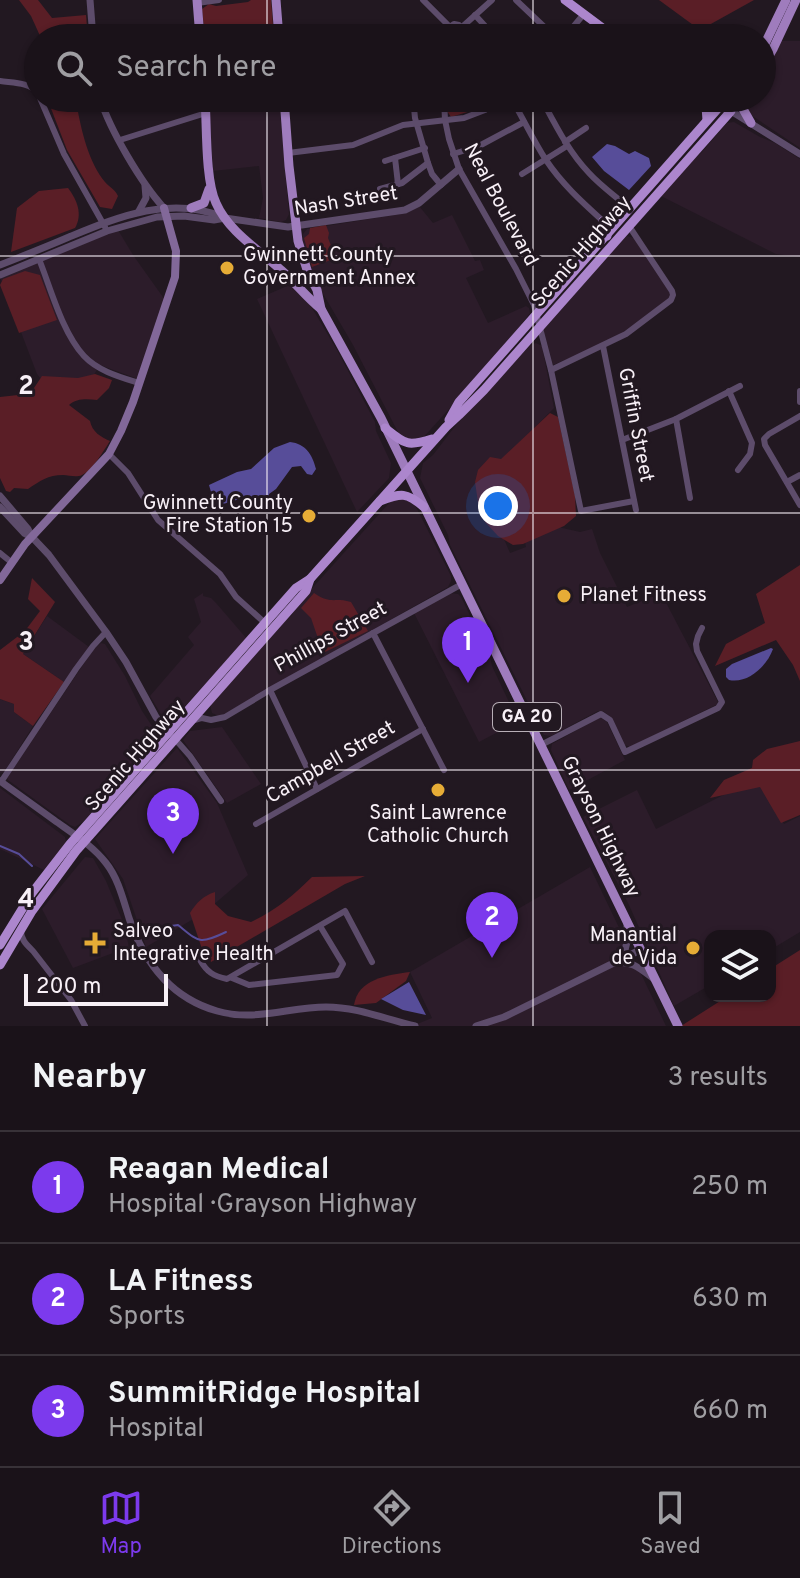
<!DOCTYPE html>
<html lang="en">
<head>
<meta charset="utf-8">
<style>
  :root { --surface:#1a1219; --page:#272026; --text:#f1f3f6; --muted:#9f9ea2; --line:#383238; --accent:#7c3aed }
  body { margin:0; font-family:Overpass,sans-serif; background:var(--page); color:var(--text) }
  .controls { position:absolute; right:24px; bottom:24px; display:grid; overflow:hidden; border-radius:16px; box-shadow:0 2px 6px #0004 }
  .controls button { width:72px; height:72px; display:grid; place-items:center; padding:0; border:0; border-bottom:2px solid var(--line); background:var(--surface); color:var(--text); font:40px sans-serif }
  .scale { position:absolute; left:24px; bottom:20px; width:144px; box-sizing:border-box; padding-left:8px; border:4px solid #f8f0f7; border-top:0; font-size:22px; line-height:28px; white-space:nowrap; color:#f8f0f7; -webkit-text-stroke:6px #221821; paint-order:stroke }
  .you { position:absolute; left:498px; top:506px; width:28px; height:28px; margin:-20px; border:6px solid #fff; border-radius:50%; background:#1a73e8; box-shadow:0 0 0 12px #1a73e833 }
  .badge { display:grid; place-items:center; width:52px; height:52px; border-radius:50%; background:var(--accent); color:#fff; font-size:26px; font-weight:700 }
  .pin { position:absolute; translate:-50% -66px; filter:drop-shadow(0 2px 4px #0008) }
  .pin::after { content:''; position:absolute; top:42px; width:28px; height:24px; background:inherit; clip-path:polygon(0 0,100% 0,50% 100%) }
  .list { margin:0; padding:0; list-style:none }
  h2 { display:flex; justify-content:space-between; align-items:center; height:104px; margin:0; padding:0 32px; font-size:34px }
  h2 small { font-size:26px; font-weight:400; color:var(--muted) }
  .list li { display:grid; grid-template-columns:52px 1fr auto; gap:24px; align-items:center; box-sizing:border-box; height:112px; padding:0 32px; border-top:2px solid var(--line) }
  .list b { display:block; font-size:30px; white-space:nowrap }
  .list p { margin:0; font-size:26px; white-space:nowrap; color:var(--muted) }
  .list em { font-size:26px; font-style:normal; color:var(--muted) }
  .icon { flex:none; width:44px; height:44px; fill:none; stroke:currentColor; stroke-width:2; stroke-linecap:round; stroke-linejoin:round }
  .map { position:relative; flex:none; width:800px; height:1026px; overflow:hidden }
  .search { position:absolute; background:var(--surface); box-shadow:0 2px 6px #0004; left:24px; right:24px; top:24px; height:88px; display:flex; align-items:center; gap:20px; box-sizing:border-box; padding:0 28px; border-radius:44px; color:var(--muted); font-size:30px }
  .sheet { height:440px; background:var(--surface) }
  nav { display:flex; justify-content:space-around; align-items:center; box-sizing:border-box; height:112px; border-top:2px solid var(--line); background:var(--surface); font-size:22px; color:var(--muted) }
  nav a { display:grid; justify-items:center; gap:4px }
  nav .on { color:var(--accent) }
  .map>svg:first-child { display:block }
  .built { fill:#2c1c2a }
  .green { fill:#5a1e26 }
  .water { fill:#574d99 }
  .lines { fill:none; stroke-linecap:round; stroke-linejoin:round }
  .stream { stroke:#574d99; stroke-width:2 }
  .minor { stroke:#5d4c6b; stroke-width:6 }
  .tertiary { stroke:#5d4c6b; stroke-width:7 }
  .secondary { stroke:#826899; stroke-width:8 }
  .primary { stroke:#9f7cbd; stroke-width:9 }
  .trunk { stroke:#ac86cd; stroke-width:9 }
  .grid { fill:none; stroke:#f8f0f7; stroke-width:2; stroke-opacity:0.55 }
  .poi-dot { fill:#e6ac36; stroke:#221821; stroke-width:3 }
  .labels { text-anchor:middle; dominant-baseline:central; stroke-width:6; stroke-linejoin:round; paint-order:stroke }
  .shield { fill:#221821; stroke:#b8afb7; stroke-width:2 }
  .shield-label { font-size:18px; font-weight:bold; fill:#f8f0f7 }
  .street-label { font-size:20px; fill:#f8f0f7; stroke:#221821 }
  .poi-label { font-size:20px; fill:#f8f0f7; stroke:#221821; text-anchor:start }
  .grid-label { font-size:26px; text-anchor:middle; font-weight:bold; fill:#f8f0f7; stroke:#221821; stroke-width:6; stroke-linejoin:round; paint-order:stroke }
</style>
</head>
<body>
<div class="map">
<svg width="800" height="1026" viewBox="0 0 800 1026">
  <rect width="100%" height="100%" fill="#221821"/>
  <g class="built">
    <polygon points="781,41 800,41 800,148 748,113 746,98 762,98 762,72"/>
    <polygon points="208,98 279,98 289,214 286,220 281,222 259,218 263,198 259,166 213,171"/>
    <polygon points="734,122 760,137 775,143 800,159 800,257 776,254 659,195 685,167 701,153 727,123"/>
    <polygon points="419,206 433,223 452,215 475,261 480,260 484,270 466,278 488,323 526,306 529,308 530,313 497,356 421,440 416,442 400,436 353,345 315,280 302,238 303,234 307,229 407,213"/>
    <polygon points="118,230 133,255 165,300 138,379 100,365 83,392 49,389 37,374 0,277"/>
    <polygon points="627,236 634,238 670,293 669,298 637,323 606,343 553,365 543,328 589,275"/>
    <polygon points="292,284 309,303 337,350 375,422 376,431 391,463 389,478 357,512 257,299"/>
    <polygon points="536,343 542,346 554,408 480,483 510,553 526,547 524,538 554,526 580,532 592,529 600,553 627,607 661,593 718,702 716,705 630,747 625,745 612,718 603,711 598,711 551,736 544,735 450,545 448,535 420,478 423,463 433,455 456,425 503,373 531,345"/>
    <polygon points="398,497 414,503 451,576 451,581 448,587 229,712 219,716 212,713 210,705 277,627 292,615 297,605 342,555 390,502"/>
    <polygon points="203,593 203,596 211,598 216,603 247,639 172,720 168,720 164,719 150,696 194,645 188,637 201,622 194,599"/>
    <polygon points="450,593 458,594 461,597 490,656 492,666 515,715 521,720 479,742 414,613"/>
    <polygon points="47,616 89,647 64,682 23,654"/>
    <polygon points="101,643 105,644 125,676 142,711 154,729 155,737 102,796 104,798 84,821 75,827 70,825 8,780 7,778 93,650"/>
    <polygon points="0,699 14,704 14,712 33,726 4,772 0,773"/>
    <polygon points="600,717 607,722 625,760 569,790 551,750 552,744"/>
    <polygon points="222,727 261,784 227,803 183,740 190,731"/>
    <polygon points="177,748 217,803 248,875 205,912 146,947 123,879 95,839"/>
    <polygon points="759,777 784,824 800,816 800,932 770,950 770,936 710,936 710,985 674,1006 629,905 583,817 637,790 656,829"/>
    <polygon points="0,788 65,837 66,842 46,871 0,849"/>
    <polygon points="85,857 93,858 106,881 123,922 129,947 73,968 42,909"/>
    <polygon points="590,867 666,1026 412,1026 432,1018 410,972"/>
  </g>
  <g class="green">
    <polygon points="19,0 38,0 52,18 86,15 88,38 41,38 31,16"/>
    <polygon points="251,0 271,0 274,38 205,38 202,9 209,4 216,6 248,2"/>
    <polygon points="659,0 754,0 700,30"/>
    <path d="M47 98H87L88 101 77 106C81 130 89 163 105 182 110 188 114 188 118 196L112 209 100 207 67 150Z"/>
    <polygon points="449,98 494,98 477,111 474,110 451,117 447,111 449,109"/>
    <path d="M68 188C77 200 83 214 75 228L11 252 17 208 39 191Z"/>
    <polygon points="326,225 329,233 328,238 336,258 312,267 304,238 309,234 310,228"/>
    <polygon points="25,271 40,275 57,320 19,333 0,285 3,279"/>
    <path d="M95 374 112 380 109 388 97 400C88 399 76 398 69 405L90 421C92 432 101 437 110 441 104 450 92 471 82 475 76 478 69 475 63 475 48 475 40 481 28 489L14 488 10 492 6 491 0 478V397L18 395 34 388 42 376 78 378Z"/>
    <polygon points="550,413 558,417 575,495 576,516 564,526 523,544 513,545 498,536 485,522 479,509 475,482 478,470 490,457 501,459"/>
    <polygon points="800,565 800,681 793,665 776,640 715,666 726,644 765,623 756,594"/>
    <polygon points="32,578 55,602 23,654 64,682 33,726 14,712 14,704 0,699 0,650 25,631 40,611 28,599"/>
    <path d="M314 593C332 605 333 597 351 602L368 631 323 653 311 618 301 608Z"/>
    <polygon points="800,741 800,815 781,823 760,787 710,798 724,780 752,768 753,760 767,749"/>
    <path d="M365 876 345 884 211 962 208 953 202 949 190 913C197 902 203 896 215 892V904L228 916 251 922C275 911 294 895 312 877Z"/>
    <polygon points="800,950 800,1026 681,1026 728,996 770,996 770,969"/>
    <path d="M410 972 406 981 376 1003 354 1005C358 979 387 975 410 972Z"/>
  </g>
  <g class="water">
    <polygon points="607,144 615,146 629,154 635,151 649,158 651,166 629,190 604,171 592,157"/>
    <path d="M290 442C306 444 312 454 316 469L312 475 307 474 301 466 292 467 276 489 269 494V502L261 503 249 496 220 505 213 499 209 485 237 472 251 469 274 448Z"/>
    <path d="M771 648 773 649C767 666 748 684 729 680L726 677V669L732 664Z"/>
    <polygon points="409,982 426,1015 403,1010 381,999"/>
  </g>
  <g class="lines">
    <g class="stream">
      <polyline points="0,846 19,854 32,866"/>
      <path d="M144 930 178 925C199 942 199 945 226 932"/>
    </g>
    <g class="minor">
      <polyline points="423,0 449,26"/>
      <polyline points="516,0 556,38"/>
      <polyline points="197,3 219,0"/>
      <polyline points="475,15 496,38"/>
      <polyline points="462,27 492,0"/>
      <polyline points="448,38 447,29 454,24 459,25 463,29 463,38"/>
      <polyline points="564,38 583,15"/>
      <path d="M0 81C13 83 29 82 38 93"/>
      <polyline points="40,98 64,154 105,227"/>
      <polyline points="413,98 415,118 428,163 432,174 441,185"/>
      <polyline points="444,98 445,120 449,139 459,169 516,269 534,305 551,370 581,511 634,501"/>
      <path d="M511 98C523 118 533 140 546 160 562 184 582 202 603 221"/>
      <path d="M541 98C555 124 568 151 589 173 599 184 611 193 622 202"/>
      <polyline points="368,108 397,98"/>
      <polyline points="120,140 206,113"/>
      <polyline points="565,142 586,128"/>
      <polyline points="288,153 353,145 403,125 464,118 485,110 503,98"/>
      <polyline points="453,154 479,146 524,122"/>
      <polyline points="395,158 398,184"/>
      <polyline points="385,161 425,148"/>
      <polyline points="522,174 567,146"/>
      <polyline points="380,189 402,183 428,163"/>
      <path d="M39 259C51 289 62 332 84 356 98 371 120 377 139 383"/>
      <polyline points="603,346 636,510"/>
      <polyline points="551,370 626,334 671,300 673,295 672,291 629,226"/>
      <polyline points="729,391 752,443 750,454 738,470"/>
      <polyline points="800,391 800,402"/>
      <polyline points="800,416 769,434 764,439 765,445 800,505"/>
      <polyline points="676,419 690,498"/>
      <polyline points="622,440 676,419 740,386"/>
      <polyline points="109,454 128,473 158,520 220,574 236,597 265,623"/>
      <polyline points="787,482 800,475"/>
      <polyline points="0,553 11,562"/>
      <polyline points="373,633 444,770"/>
      <polyline points="270,690 317,789"/>
      <polyline points="192,721 202,718 211,720 225,717 270,690 462,584"/>
      <polyline points="175,739 190,756 221,801"/>
      <polyline points="541,745 601,714 610,720 625,752 718,708 722,702 697,651 696,644 698,636 702,628"/>
      <polyline points="1,782 76,669 93,646 106,632"/>
      <polyline points="256,824 423,729"/>
      <path d="M21 931C21 940 27 945 33 951L71 1000 85 1026"/>
      <path d="M200 960C207 972 213 976 227 979L345 911 372 962"/>
      <polyline points="232,978 249,985 337,975 343,964 320,926"/>
    </g>
    <g class="tertiary">
      <polyline points="90,0 93,38"/>
      <path d="M100 98C110 130 141 183 164 208"/>
      <polyline points="731,111 800,154"/>
      <polyline points="139,211 146,198 145,186"/>
      <path d="M0 265C23 256 46 247 69 237 118 217 170 195 223 217"/>
      <polyline points="0,275 107,231 157,217 184,216 214,220 225,218 288,227 405,210 419,203 459,169"/>
      <polyline points="0,496 28,529 32,537 49,555 106,632 126,662 156,717 170,734"/>
      <polyline points="0,507 24,533 32,537"/>
      <path d="M0 781C18 794 36 807 54 820 72 833 92 845 106 863 118 878 123 899 129 918 144 962 171 998 217 1011 255 1022 289 1007 326 1007 357 1007 385 1019 415 1026"/>
      <polyline points="623,958 627,942 627,924"/>
      <path d="M616 963C632 960 642 970 654 979"/>
      <polyline points="476,1026 504,1017 640,950"/>
    </g>
    <polyline class="secondary" points="0,580 25,544 109,454 121,431 133,402 175,277 176,251 164,208"/>
    <g class="primary">
      <polyline points="197,0 200,38"/>
      <polyline points="276,0 279,38"/>
      <polyline points="762,50 786,0"/>
      <polyline points="762,68 773,49 796,0"/>
      <path d="M205 98C207 125 205 180 216 203 228 231 259 250 281 270 295 282 306 297 321 309"/>
      <polyline points="284,98 289,166 298,241 308,273 317,290 321,309 381,418 678,1026"/>
      <polyline points="743,98 743,109 751,123"/>
      <polyline points="191,208 204,203 209,189"/>
    </g>
    <g class="trunk">
      <polyline points="565,0 616,38"/>
      <polyline points="701,98 706,107 707,120"/>
      <polyline points="607,236 607,228 603,221 612,222 621,218"/>
      <polyline points="449,420 459,402 721,105"/>
      <path d="M385 428C405 444 407 447 432 439"/>
      <path d="M380 501C402 493 406 492 424 507"/>
      <polyline points="0,945 32,893 70,844 296,588 310,579 446,427 459,415 484,390 731,111 708,98"/>
      <polyline points="0,965 32,911 76,851 306,591 310,579"/>
    </g>
  </g>
  <path class="grid" d="M267 0V38M533 0V38M267 98V1026M533 98V1026M0 256H800M0 513H800M0 770H800"/>
  <g class="poi-dot">
    <circle cx="227" cy="268" r="8"/>
    <circle cx="309" cy="516" r="8"/>
    <circle cx="564" cy="596" r="8"/>
    <circle cx="438" cy="790" r="8"/>
    <path d="M91 931h8v8h8v8h-8v8h-8v-8h-8v-8h8z"/>
    <circle cx="693" cy="948" r="8"/>
  </g>
  <g class="labels">
    <rect class="shield" x="493" y="703" width="68" height="28" rx="6"/>
    <g class="shield-label">
      <text x="527" y="717">GA 20</text>
    </g>
    <g class="street-label">
      <text transform="translate(346 202) rotate(-9)">Nash Street</text>
      <text transform="translate(500 205) rotate(62)">Neal Boulevard</text>
      <text transform="translate(582 252) rotate(-49)">Scenic Highway</text>
      <text transform="translate(635 425) rotate(79)">Griffin Street</text>
      <text transform="translate(331 638) rotate(-29)">Phillips Street</text>
      <text transform="translate(136 756) rotate(-49)">Scenic Highway</text>
      <text transform="translate(331 763) rotate(-30)">Campbell Street</text>
      <text transform="translate(600 827) rotate(64)">Grayson Highway</text>
    </g>
    <g class="poi-label">
      <text x="243" y="256">Gwinnett County<tspan x="243" dy="23">Government Annex</tspan></text>
      <text x="293" y="504" text-anchor="end">Gwinnett County<tspan x="293" dy="23">Fire Station 15</tspan></text>
      <text x="580" y="596">Planet Fitness</text>
      <text x="438" y="814" text-anchor="middle">Saint Lawrence<tspan x="438" dy="23">Catholic Church</tspan></text>
      <text x="113" y="932">Salveo<tspan x="113" dy="23">Integrative Health</tspan></text>
      <text x="677" y="936" text-anchor="end">Manantial<tspan x="677" dy="23">de Vida</tspan></text>
    </g>
  </g>
  <g class="grid-label">
    <text x="26" y="394">2</text>
    <text x="26" y="650">3</text>
    <text x="26" y="907">4</text>
  </g>
</svg>
<div class="controls">
<button><svg class="icon" aria-label="layers" viewBox="0 0 24 24"><path d="M12 4l9 5-9 5-9-5zM3 14l9 5 9-5"/></svg></button>
</div>
<div class="scale">200 m</div>
<div class="you"></div>
<div class="pin badge" style="left:468px;top:683px">1</div>
<div class="pin badge" style="left:492px;top:958px">2</div>
<div class="pin badge" style="left:173px;top:854px">3</div>
<div class="search"><svg class="icon" aria-label="search" viewBox="0 0 24 24"><circle cx="10" cy="10" r="6"/><path d="M15 15l6 6"/></svg>Search here</div>
</div>
<section class="sheet">
<h2>Nearby<small>3 results</small></h2>
<ul class="list">
<li><span class="badge">1</span><div><b>Reagan Medical</b><p>Hospital · Grayson Highway</p></div><em>250 m</em></li>
<li><span class="badge">2</span><div><b>LA Fitness</b><p>Sports</p></div><em>630 m</em></li>
<li><span class="badge">3</span><div><b>SummitRidge Hospital</b><p>Hospital</p></div><em>660 m</em></li>
</ul>
</section>
<nav>
<a class="on"><svg class="icon" aria-label="map" viewBox="0 0 24 24"><path d="M3 6l6-2 6 2 6-2v14l-6 2-6-2-6 2zM9 4v14M15 6v14"/></svg>Map</a>
<a><svg class="icon" aria-label="directions" viewBox="0 0 24 24"><path d="M12 3l9 9-9 9-9-9zM9 14v-3h6M13 9l2 2-2 2"/></svg>Directions</a>
<a><svg class="icon" aria-label="saved" viewBox="0 0 24 24"><path d="M7 4h10v16l-5-4-5 4z"/></svg>Saved</a>
</nav>
</body>
</html>
